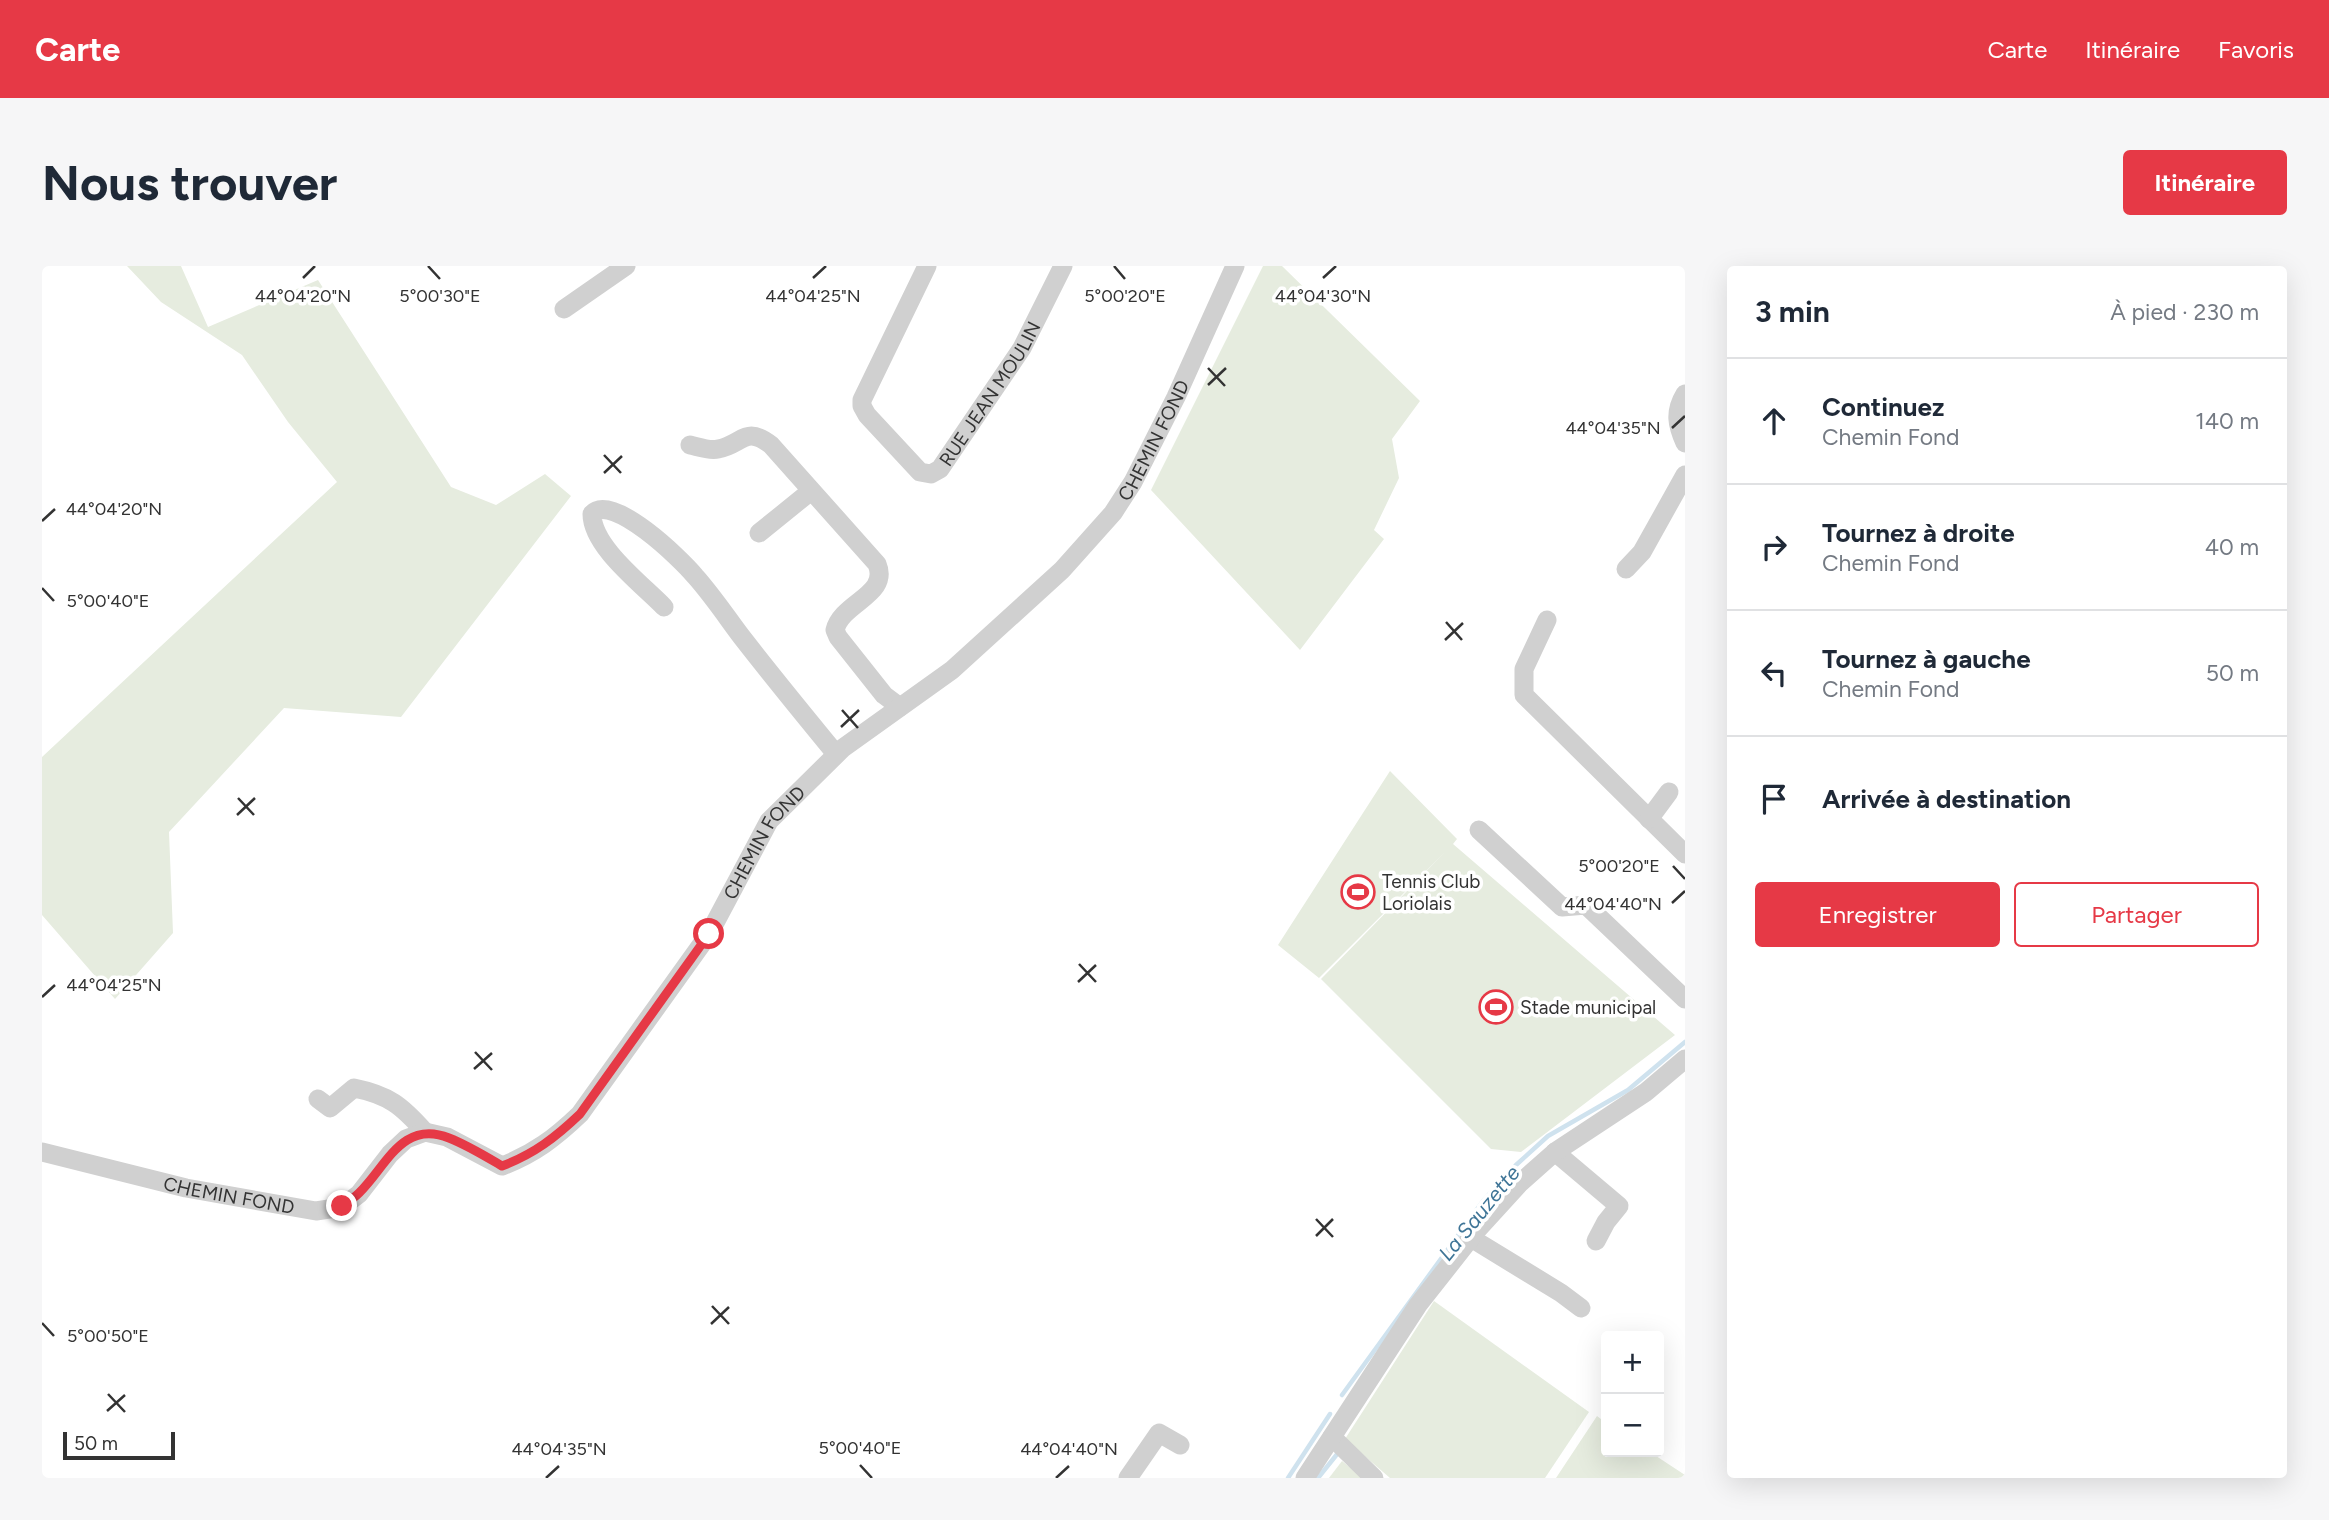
<!DOCTYPE html>
<html lang="fr">
<head>
<meta charset="utf-8">
<style>
  :root { --surface:#fff; --page:#f6f6f7; --text:#1f2937; --muted:#747a83; --line:#e0e1e3; --accent:#e63946 }
  body { margin:0; font-family:Figtree,sans-serif; background:var(--page); color:var(--text) }
  .controls { position:absolute; right:21px; bottom:21px; display:grid; overflow:hidden; border-radius:7px; box-shadow:0 7px 28px #0002 }
  .controls button { width:63px; height:63px; display:grid; place-items:center; padding:0; border:0; border-bottom:2px solid var(--line); background:var(--surface); color:var(--text); font:35px sans-serif }
  .scale { position:absolute; left:21px; bottom:18px; width:112px; box-sizing:border-box; padding-left:7px; border:4px solid #333; border-top:0; font-size:19px; line-height:24px; white-space:nowrap; color:#333; -webkit-text-stroke:5px #fff; paint-order:stroke }
  .stop { position:absolute; width:21px; height:21px; margin:-16px; border:5px solid #e63946; border-radius:50%; background:#fff }
  .stop.end { background:#e63946; border-color:#fff; box-shadow:0 2px 7px #0008 }
  .list { margin:0; padding:0; list-style:none }
  h2 { display:flex; justify-content:space-between; align-items:center; height:91px; margin:0; padding:0 28px; font-size:30px }
  h2 small { font-size:23px; font-weight:400; color:var(--muted) }
  .list li { display:grid; grid-template-columns:46px 1fr auto; gap:21px; align-items:center; box-sizing:border-box; height:126px; padding:0 28px; border-top:2px solid var(--line) }
  .list b { display:block; font-size:26px; white-space:nowrap }
  .list p { margin:0; font-size:23px; white-space:nowrap; color:var(--muted) }
  .list em { font-size:23px; font-style:normal; color:var(--muted) }
  .actions { display:flex; gap:14px; padding:21px 28px }
  .actions a { flex:1; padding:16px 0; border:2px solid var(--accent); border-radius:7px; text-align:center; font-size:24px; color:var(--accent) }
  .actions .main { background:var(--accent); color:#fff }
  .icon { flex:none; width:38px; height:38px; fill:none; stroke:currentColor; stroke-width:2; stroke-linecap:round; stroke-linejoin:round }
  .map { position:relative; flex:none; width:1643px; height:1212px; overflow:hidden; border-radius:7px }
  header { display:flex; align-items:center; gap:42px; box-sizing:border-box; height:98px; padding:0 35px; background:var(--accent); color:#fff }
  header strong { font-size:33px }
  nav { display:flex; gap:38px; margin-inline-start:auto; font-size:24px }
  .intro { display:flex; align-items:center; justify-content:space-between; box-sizing:border-box; height:168px; padding:0 42px }
  h1 { margin:0; font-size:49px }
  .button { padding:18px 32px; border-radius:7px; background:var(--accent); color:#fff; font-size:24px; font-weight:700 }
  main { display:flex; gap:42px; padding:0 42px }
  aside { flex:1; background:var(--surface); border-radius:7px; box-shadow:0 7px 28px #0002 }
  .map>svg:first-child { display:block }
  .green { fill:#e6ecdf }
  .lines { fill:none; stroke-linecap:round; stroke-linejoin:round }
  .stream { stroke:#cfe2ee; stroke-width:4.5 }
  .minor { stroke:#d0d0d0; stroke-width:19 }
  .route { stroke:#e63946; stroke-width:9 }
  .ticks { fill:none; stroke:#333; stroke-width:2.5 }
  .labels { text-anchor:middle; dominant-baseline:central; stroke-width:7; stroke-linejoin:round; paint-order:stroke }
  .street-label { font-size:19px; fill:#333; stroke:#fff }
  .poi-label { font-size:19px; fill:#333; stroke:#fff; text-anchor:start }
  .water-label { font-size:21px; font-style:italic; fill:#3f7597; stroke:#fff }
  .ticks-label { font-size:18px; text-anchor:middle; fill:#333; stroke:#fff; stroke-width:7; stroke-linejoin:round; paint-order:stroke }
</style>
</head>
<body>
<header>
<strong>Carte</strong>
<nav><a>Carte</a><a>Itinéraire</a><a>Favoris</a></nav>
</header>
<div class="intro"><h1>Nous trouver</h1><a class="button">Itinéraire</a></div>
<main>
<div class="map">
<svg width="1643" height="1212" viewBox="0 0 1643 1212">
  <rect width="100%" height="100%" fill="#fff"/>
  <g class="green">
    <polygon points="85,0 139,0 166,61 276,14 409,221 454,239 503,208 529,230 359,451 242,442 127,566 131,667 73,733 0,649 0,491 295,216 246,156 200,89 119,36"/>
    <polygon points="1221,0 1240,0 1378,135 1350,173 1357,212 1332,264 1342,273 1258,384 1109,224"/>
    <polygon points="1348,505 1415,573 1411,578 1633,769 1479,886 1449,883 1279,713 1403,586 1277,712 1236,679"/>
    <polygon points="1392,1035 1547,1146 1503,1212 1348,1212 1303,1173"/>
    <polygon points="1555,1150 1564,1157 1564,1186 1608,1186 1643,1209 1643,1212 1514,1212"/>
    <polygon points="1300,1195 1321,1212 1287,1212"/>
  </g>
  <g class="lines">
    <g class="stream">
      <polyline points="1300,1129 1441,935 1474,899 1506,870 1586,824 1643,776"/>
      <polyline points="1246,1212 1288,1148"/>
      <polyline points="1276,1212 1296,1187"/>
    </g>
    <g class="minor">
      <path id="s1" d="M885 0 820 134V140L825 149 878 206 889 208 898 203 980 82 1021 0"/>
      <polyline points="522,43 584,0"/>
      <path d="M1643 128C1632 146 1635 159 1643 177"/>
      <path d="M648 179C657 181 667 185 676 183 701 178 703 159 729 179L835 298C848 329 800 336 793 364L796 371 842 429 858 441"/>
      <polyline points="717,267 769,225"/>
      <polyline points="1584,303 1600,286 1643,209"/>
      <path d="M622 341C601 319 550 281 550 248 570 226 639 293 653 310 670 329 684 350 699 370 730 410 762 449 794 488"/>
      <polyline points="1505,354 1482,403 1482,429 1643,588"/>
      <polyline points="1607,553 1627,526"/>
      <polyline points="1437,564 1520,641 1544,639 1643,733"/>
      <path d="M276 833 288 842 312 822C347 829 360 840 383 866"/>
      <path id="s2" d="M0 886 144 922 274 945 300 941 317 928 348 888 364 873 383 866 405 871 460 900C492 888 514 871 538 848L667 668 727 555 801 482 910 404 1020 304 1071 247 1091 216 1134 131 1193 0"/>
      <polyline points="1513,886 1577,940 1564,956 1554,975"/>
      <polyline points="1429,972 1519,1027 1539,1042"/>
      <polyline points="1290,1171 1332,1212"/>
      <polyline points="1086,1212 1117,1167 1138,1179"/>
      <polyline points="1263,1212 1376,1039 1435,964 1477,918 1513,886 1604,826 1643,793"/>
    </g>
  </g>
  <g class="lines">
    <path class="route" d="M300 940C306 936 312 932 317 927 344 901 360 853 407 872 425 879 443 890 460 900 492 888 514 871 538 848L667 668"/>
  </g>
  <path class="ticks" d="M386 0 398 13M1072 0 1083 13M261 12 273 0M771 12 784 0M1281 12 1294 0M1166 102 1183 120M1166 119 1184 102M1630 162 1643 150M562 189 579 207M562 207 580 190M0 255 13 243M0 322 12 335M1404 356 1420 374M1403 374 1421 357M800 444 816 462M799 461 817 444M196 532 212 549M195 549 213 532M1631 600 1643 613M1630 637 1643 625M1037 698 1054 716M1036 716 1054 699M0 731 13 719M433 786 450 804M432 803 450 787M1274 953 1291 971M1274 970 1291 953M670 1040 687 1058M0 1057 12 1070M669 1058 687 1041M66 1128 83 1146M65 1145 83 1129M818 1199 830 1212M504 1212 517 1200M1014 1212 1027 1200"/>
  <defs>
    <symbol id="stadium-ring" viewBox="-11 -11 22 22"><circle r="9.5" fill="#fff" stroke="#e63946" stroke-width="1.5"/><path d="M0-5a6.5 5 0 1 0 0 10a6.5 5 0 1 0 0-10ZM-3.5-1.8h7v3.6h-7Z" fill="#e63946"/></symbol>
  </defs>
  <g fill-rule="evenodd">
    <use href="#stadium-ring" x="1297" y="607" width="38" height="38"/>
    <use href="#stadium-ring" x="1435" y="722" width="38" height="38"/>
  </g>
  <g class="labels">
    <g class="street-label">
      <text stroke="none"><textPath href="#s1" startOffset="355">RUE JEAN MOULIN</textPath></text>
      <text stroke="none"><textPath href="#s2" startOffset="1496">CHEMIN FOND</textPath></text>
      <text stroke="none"><textPath href="#s2" startOffset="929">CHEMIN FOND</textPath></text>
      <text stroke="none"><textPath href="#s2" startOffset="192">CHEMIN FOND</textPath></text>
    </g>
    <g class="poi-label">
      <text x="1340" y="615">Tennis Club<tspan x="1340" dy="22">Loriolais</tspan></text>
      <text x="1478" y="741">Stade municipal</text>
    </g>
    <g class="water-label">
      <text transform="translate(1437 947) rotate(-51)">La Sauzette</text>
    </g>
  </g>
  <g class="ticks-label">
    <text x="261" y="36">44°04'20"N</text>
    <text x="771" y="36">44°04'25"N</text>
    <text x="1281" y="36">44°04'30"N</text>
    <text x="398" y="36">5°00'30"E</text>
    <text x="1083" y="36">5°00'20"E</text>
    <text x="1571" y="168">44°04'35"N</text>
    <text x="72" y="249">44°04'20"N</text>
    <text x="66" y="341">5°00'40"E</text>
    <text x="1577" y="606">5°00'20"E</text>
    <text x="1571" y="644">44°04'40"N</text>
    <text x="72" y="725">44°04'25"N</text>
    <text x="66" y="1076">5°00'50"E</text>
    <text x="818" y="1188">5°00'40"E</text>
    <text x="517" y="1189">44°04'35"N</text>
    <text x="1027" y="1189">44°04'40"N</text>
  </g>
</svg>
<div class="controls">
<button>+</button>
<button>−</button>
</div>
<div class="scale">50 m</div>
<div class="stop" style="left:667px;top:668px"></div>
<div class="stop end" style="left:300px;top:940px"></div>
</div>
<aside>
<h2>3 min<small>À pied · 230 m</small></h2>
<ul class="list">
<li><svg class="icon" aria-label="ahead" viewBox="0 0 24 24"><path d="M12 20V5M6 11l6-6 6 6"/></svg><div><b>Continuez</b><p>Chemin Fond</p></div><em>140 m</em></li>
<li><svg class="icon" aria-label="right" viewBox="0 0 24 24"><path d="M7 20v-9h11M14 6l5 5-5 5"/></svg><div><b>Tournez à droite</b><p>Chemin Fond</p></div><em>40 m</em></li>
<li><svg class="icon" aria-label="left" viewBox="0 0 24 24"><path d="M17 20v-9H6M10 6l-5 5 5 5"/></svg><div><b>Tournez à gauche</b><p>Chemin Fond</p></div><em>50 m</em></li>
<li><svg class="icon" aria-label="arrive" viewBox="0 0 24 24"><path d="M6 21V4h12l-3 4 3 4H6"/></svg><div><b>Arrivée à destination</b></div></li>
</ul>
<div class="actions"><a class="main">Enregistrer</a><a>Partager</a></div>
</aside>
</main>
</body>
</html>
